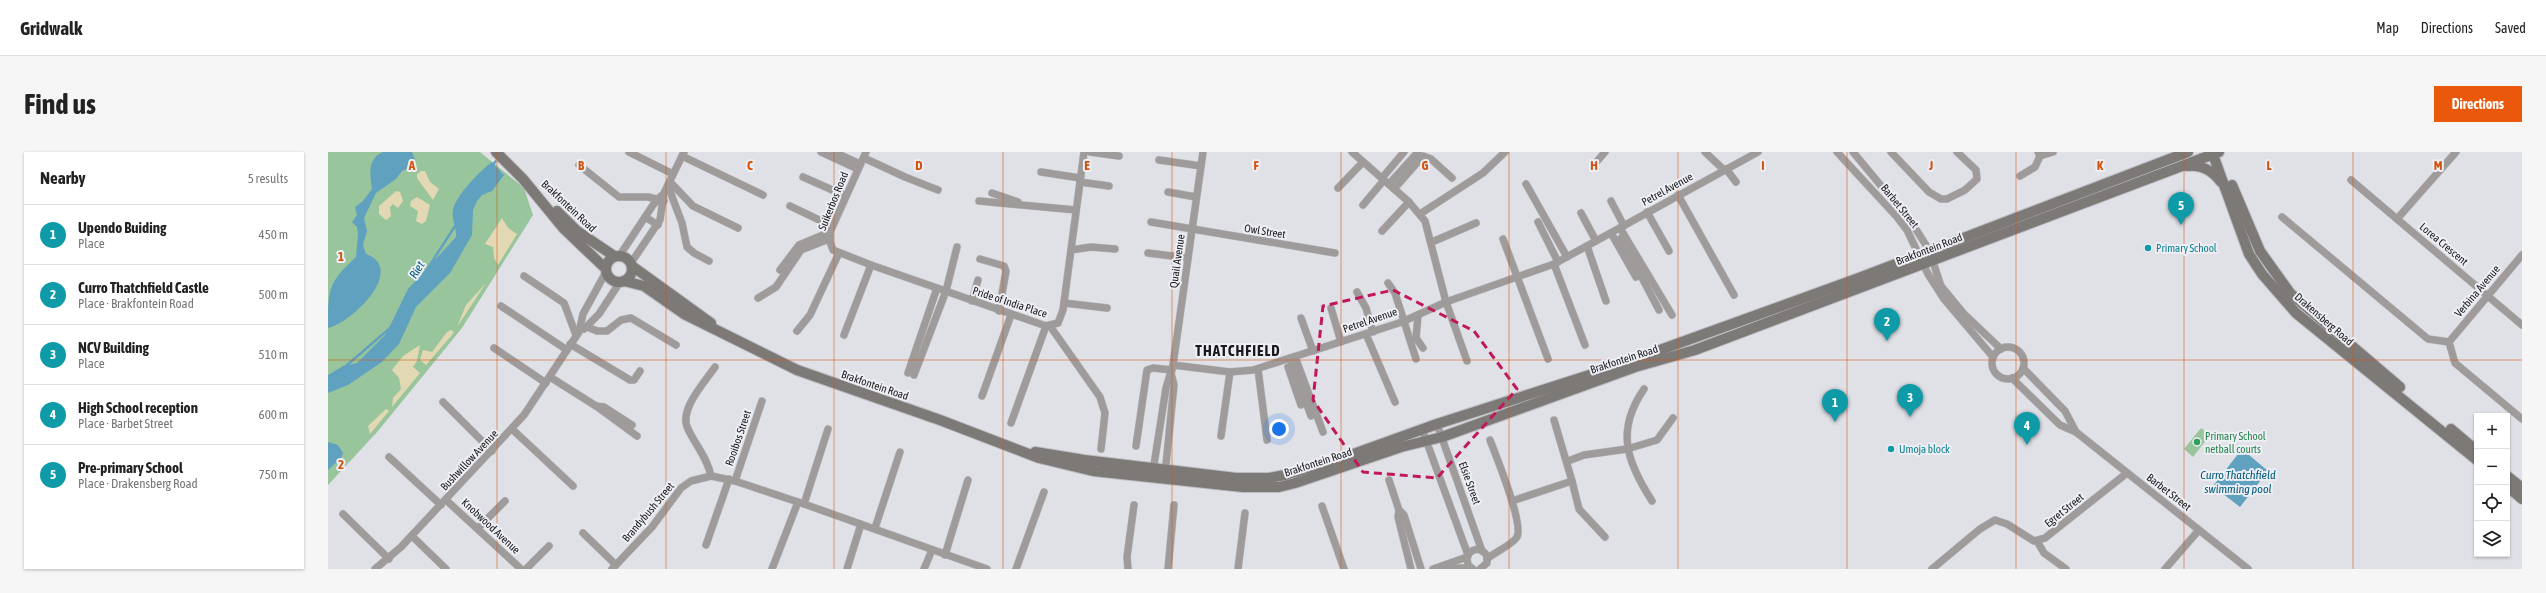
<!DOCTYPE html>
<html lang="en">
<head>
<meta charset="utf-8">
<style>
  :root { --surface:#fff; --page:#f6f6f6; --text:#222; --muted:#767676; --line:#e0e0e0; --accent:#ea580c }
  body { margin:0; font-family:"Asap Condensed",sans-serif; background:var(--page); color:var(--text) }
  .controls { position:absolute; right:12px; bottom:12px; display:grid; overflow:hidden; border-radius:0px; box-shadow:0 1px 3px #0004 }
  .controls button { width:36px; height:36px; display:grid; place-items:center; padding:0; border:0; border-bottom:1px solid var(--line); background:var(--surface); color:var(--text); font:20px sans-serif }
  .you { position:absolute; left:951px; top:277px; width:14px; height:14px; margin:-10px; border:3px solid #fff; border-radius:50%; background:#1a73e8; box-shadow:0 0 0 6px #1a73e833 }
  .badge { display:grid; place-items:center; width:26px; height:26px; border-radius:50%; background:var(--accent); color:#fff; font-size:13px; font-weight:700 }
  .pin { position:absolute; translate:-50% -33px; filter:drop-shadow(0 1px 2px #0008) }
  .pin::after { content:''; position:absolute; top:21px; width:14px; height:12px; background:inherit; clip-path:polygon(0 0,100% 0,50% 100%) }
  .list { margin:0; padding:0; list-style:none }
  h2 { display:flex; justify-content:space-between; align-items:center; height:52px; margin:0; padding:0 16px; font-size:17px }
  h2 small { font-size:13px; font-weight:400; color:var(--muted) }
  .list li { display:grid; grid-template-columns:26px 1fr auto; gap:12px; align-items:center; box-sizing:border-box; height:60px; padding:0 16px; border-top:1px solid var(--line) }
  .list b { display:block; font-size:15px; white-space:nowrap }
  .list p { margin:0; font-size:13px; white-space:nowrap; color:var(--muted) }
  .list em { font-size:13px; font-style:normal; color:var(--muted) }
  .icon { flex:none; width:22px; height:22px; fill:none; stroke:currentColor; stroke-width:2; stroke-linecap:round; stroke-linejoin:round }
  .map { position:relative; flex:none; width:2194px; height:417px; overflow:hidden; border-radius:0px }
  header { display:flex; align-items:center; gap:24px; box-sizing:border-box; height:56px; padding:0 20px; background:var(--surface); border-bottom:1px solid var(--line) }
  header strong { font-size:19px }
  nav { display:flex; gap:22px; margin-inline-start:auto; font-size:14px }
  .intro { display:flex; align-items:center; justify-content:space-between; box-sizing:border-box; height:96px; padding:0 24px }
  h1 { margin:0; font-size:28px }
  .button { padding:10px 18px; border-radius:0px; background:var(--accent); color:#fff; font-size:14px; font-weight:700 }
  main { display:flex; gap:24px; padding:0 24px }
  aside { flex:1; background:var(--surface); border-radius:0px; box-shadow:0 1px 3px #0004 }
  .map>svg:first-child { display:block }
  .green { fill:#98c59b }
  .sand { fill:#e2d8b3 }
  .water { fill:#61a1c0 }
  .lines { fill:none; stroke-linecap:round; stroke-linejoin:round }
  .stream { stroke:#61a1c0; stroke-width:2.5 }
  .street-casing { stroke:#bcbdc2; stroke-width:8 }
  .secondary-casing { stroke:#bcbdc2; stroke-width:12 }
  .street { stroke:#9e9b9a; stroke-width:7 }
  .secondary { stroke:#7d7977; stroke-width:10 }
  .marked { fill:none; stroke:#c2185b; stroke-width:3; stroke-dasharray:8 5; stroke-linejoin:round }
  .grid { fill:none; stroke:#d3530e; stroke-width:1; stroke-opacity:0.55 }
  .culture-dot { fill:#0f9aa8; stroke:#eeeef5; stroke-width:1.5 }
  .leisure-dot { fill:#2e9e5b; stroke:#eeeef5; stroke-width:1.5 }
  .labels { text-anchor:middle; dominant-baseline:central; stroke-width:4; stroke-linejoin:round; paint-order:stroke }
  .street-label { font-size:11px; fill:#19191b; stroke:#eeeef5 }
  .culture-label { font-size:11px; fill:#0d838f; stroke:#eeeef5; text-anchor:start }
  .leisure-label { font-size:11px; fill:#27864d; stroke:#eeeef5; text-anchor:start }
  .water-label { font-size:12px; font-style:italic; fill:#005c7a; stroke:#eeeef5 }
  .district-label { font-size:15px; font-weight:bold; letter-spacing:1px; fill:#19191b; stroke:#eeeef5 }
  .grid-label { font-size:13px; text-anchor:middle; font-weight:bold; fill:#d3530e; stroke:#eeeef5; stroke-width:4; stroke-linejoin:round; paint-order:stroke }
</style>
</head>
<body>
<header>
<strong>Gridwalk</strong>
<nav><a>Map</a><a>Directions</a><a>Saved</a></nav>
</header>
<div class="intro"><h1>Find us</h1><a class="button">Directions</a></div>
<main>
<aside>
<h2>Nearby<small>5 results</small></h2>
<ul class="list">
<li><span class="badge" style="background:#0f9aa8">1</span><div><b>Upendo Buiding</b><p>Place</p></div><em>450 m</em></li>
<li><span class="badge" style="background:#0f9aa8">2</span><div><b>Curro Thatchfield Castle</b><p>Place · Brakfontein Road</p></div><em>500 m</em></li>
<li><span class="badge" style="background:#0f9aa8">3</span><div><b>NCV Building</b><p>Place</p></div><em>510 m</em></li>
<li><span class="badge" style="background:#0f9aa8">4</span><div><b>High School reception</b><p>Place · Barbet Street</p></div><em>600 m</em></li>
<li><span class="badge" style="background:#0f9aa8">5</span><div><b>Pre-primary School</b><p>Place · Drakensberg Road</p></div><em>750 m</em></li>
</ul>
</aside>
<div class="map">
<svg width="2194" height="417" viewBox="0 0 2194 417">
  <rect width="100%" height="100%" fill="#e0e1e7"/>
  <g class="green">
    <polygon points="0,0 152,0 196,36 205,63 134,176 50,279 0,333"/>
    <polygon points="1873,276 1882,283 1865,305 1856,297"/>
  </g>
  <g class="sand">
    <polygon points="93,19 97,19 102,30 111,37 105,48 89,26 89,22"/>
    <polygon points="68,39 72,40 75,49 70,56 65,52 62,55 63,64 58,68 51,62 51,54"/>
    <polygon points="89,45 102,53 98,69 94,72 88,69 90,59 82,54 83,49"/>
    <polygon points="174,66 180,76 189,82 170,113 166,106 165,95 157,92"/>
    <polygon points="158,131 129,175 138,153"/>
    <polygon points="123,178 126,180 124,183 98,213 92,208 95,198 104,200 119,180"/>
    <polygon points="92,193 89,209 85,215 92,221 64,255 65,246 73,237 71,226 64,218 75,204"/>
    <polygon points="58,257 61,259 42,282 40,274"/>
  </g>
  <g class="water">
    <path d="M55 0H84L87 8 81 16 74 19 68 27 48 41 36 66 39 79 35 93 38 102C79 117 24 171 0 176 0 137 0 131 28 105L30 82 29 75 24 70 29 63 27 55 35 49 44 37C42 22 39 7 55 0Z"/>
    <path d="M164 10 176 23 164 39 154 43 149 49 145 58 144 83 122 121 88 155 71 192 54 210 20 233 0 241V223L15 214 29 211 58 182 80 137 128 85C129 75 123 68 125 58 128 43 152 19 164 10Z"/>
    <polygon points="0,290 10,293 15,301 13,306 0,318"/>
    <polygon points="1914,297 1940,319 1912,355 1885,334"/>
  </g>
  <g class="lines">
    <g class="stream">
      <polyline points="164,14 171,5"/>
      <polyline points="98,119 129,71"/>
      <polyline points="18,214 62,176"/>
    </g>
    <defs>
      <g id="street">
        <polyline points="301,0 345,22"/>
        <polyline points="493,0 530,17"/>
        <polyline points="506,0 532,12"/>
        <polyline points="538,0 502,80 502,90 505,98 543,113 718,174 730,171 735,158 756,0"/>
        <polyline points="762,0 791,4"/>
        <polyline points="1024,0 1081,50 1097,69 1118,150 1139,209"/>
        <polyline points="1377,0 1396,18"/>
        <polyline points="1509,0 1569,65 1579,78 1600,122 1616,147 1665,205"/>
        <polyline points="1525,0 1584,71 1601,98 1613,134 1636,162 1673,197"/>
        <polyline points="1563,0 1601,40 1613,47 1619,47 1637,38 1649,27 1648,18 1629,0"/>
        <polyline points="1710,0 1712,4 1725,0"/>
        <polyline points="354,4 435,43"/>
        <polyline points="536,6 577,25 610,38"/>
        <polyline points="831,8 873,14"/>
        <polyline points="251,13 291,45 320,45 336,49"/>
        <polyline points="1265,14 1277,0"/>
        <polyline points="1398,17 1408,30"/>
        <polyline points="713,20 752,26"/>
        <polyline points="1692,24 1707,15 1712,4"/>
        <polyline points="475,25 518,44"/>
        <polyline points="1054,26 1076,0"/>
        <polyline points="2023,28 2194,173"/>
        <polyline points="342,30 365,54 410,76"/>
        <polyline points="752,30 781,34"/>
        <polyline points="1061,32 1090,0"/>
        <polyline points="1198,32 1239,105"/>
        <polyline points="340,34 354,71 359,95 366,101 381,109"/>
        <polyline points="1010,36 1035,10"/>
        <polyline points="1066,37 1095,4 1103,7 1124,26"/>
        <polyline points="840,40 868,45"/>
        <polyline points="664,41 690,50"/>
        <polyline points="1350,43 1406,143"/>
        <polyline points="651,49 748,58"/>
        <polyline points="1283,49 1296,74"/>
        <polyline points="1035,53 1056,28"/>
        <polyline points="462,54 504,74"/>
        <polyline points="1319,60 1341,99"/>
        <polyline points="1253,61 1268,89"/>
        <polyline points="1092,62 1155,21 1177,0"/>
        <polyline points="317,65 330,73"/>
        <polyline points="1954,65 2100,187 2121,190"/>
        <polyline points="2069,67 2128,0"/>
        <polyline points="823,70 1007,101"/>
        <polyline points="1210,70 1230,110"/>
        <polyline points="1292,76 1344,163"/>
        <polyline points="1054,79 1081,50"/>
        <polyline points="1283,81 1308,125"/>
        <polyline points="1293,86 1331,158"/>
        <polyline points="1175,87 1220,207"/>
        <polyline points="1104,90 1148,71"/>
        <polyline points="1259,94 1278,149"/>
        <polyline points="743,98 763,95 787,97"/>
        <polyline points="820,101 860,106"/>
        <polyline points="292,103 325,53 333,44"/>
        <polyline points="652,107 676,114 678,119 671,159"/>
        <polyline points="303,111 332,68 336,41 356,0"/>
        <polyline points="1226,112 1257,193"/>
        <polyline points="452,118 471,93 502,80"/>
        <polyline points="196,124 236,151 248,183"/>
        <polyline points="1060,131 1067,141 1088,207"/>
        <polyline points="1029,140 1038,156 1045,180"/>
        <polyline points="430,146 448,135 473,98 501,87"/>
        <polyline points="644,149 650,128"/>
        <polyline points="736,151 779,156"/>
        <polyline points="173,154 239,198"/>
        <polyline points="1003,156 1013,190"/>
        <polyline points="1090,163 1088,186 1095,196"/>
        <polyline points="973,166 985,199"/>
        <polyline points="722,174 772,245 777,261 773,297"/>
        <polyline points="259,175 269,179 279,179 293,168 303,166 348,193"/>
        <polyline points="256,177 271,162 292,130"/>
        <polyline points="469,179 482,163 511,101"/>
        <polyline points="1038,182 1067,250"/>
        <polyline points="516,183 543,113"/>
        <polyline points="2121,190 2194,103"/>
        <polyline points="2121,190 2127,211 2194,267"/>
        <polyline points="242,192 302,228 306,228 312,219"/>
        <circle cx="1680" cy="211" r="16"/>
        <polyline points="166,196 218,231"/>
        <polyline points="967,205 995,280"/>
        <polyline points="962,206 983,264"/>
        <polyline points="845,213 902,220 925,218 1074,170 1118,150 1226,112 1430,0"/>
        <polyline points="960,215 973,253"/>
        <polyline points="1695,216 1737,259 1748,280"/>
        <polyline points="930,217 939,288"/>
        <polyline points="580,221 609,136"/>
        <polyline points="586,223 618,139 629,95"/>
        <polyline points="222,225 268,254 309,284"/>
        <polyline points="1684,226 1732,273 1748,280 1920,417"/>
        <path d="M1316 237C1287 279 1299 310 1324 349"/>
        <polyline points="654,244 683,163"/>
        <polyline points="115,250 164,299"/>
        <polyline points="268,254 276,255 304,273"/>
        <polyline points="683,271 718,174"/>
        <polyline points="1109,272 1154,399"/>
        <polyline points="184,277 245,334"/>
        <polyline points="1094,277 1140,403"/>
        <polyline points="893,284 902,220"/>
        <polyline points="808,294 819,218 825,216 844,218"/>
        <polyline points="61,305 113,353"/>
        <polyline points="1240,309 1256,303 1299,297 1329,288 1345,266"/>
        <polyline points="825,319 838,236 845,213 875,0"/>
        <polyline points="837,322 846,233 843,221"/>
        <path d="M383 324C379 305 368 294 360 277 350 258 377 230 387 215"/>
        <polyline points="1061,328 1071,358 1070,365 1083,417"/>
        <polyline points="407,329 434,249"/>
        <polyline points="1244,329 1251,357 1277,385"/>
        <polyline points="118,348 193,417"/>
        <polyline points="1184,349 1244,329 1226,268"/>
        <polyline points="476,352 500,277"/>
        <polyline points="994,354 1016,417"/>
        <polyline points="1071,358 1076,363 1093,417"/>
        <polyline points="15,362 61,407"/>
        <polyline points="150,376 177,349"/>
        <polyline points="547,376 572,300"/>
        <polyline points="255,381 288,413"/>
        <polyline points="84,384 118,417"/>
        <polyline points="1709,389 1716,401 1738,417"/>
        <polyline points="378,393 401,327"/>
        <polyline points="617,403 640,328"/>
        <path d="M1159 407C1167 400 1184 393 1189 385 1196 372 1168 304 1162 288"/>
        <polyline points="1112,416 1143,416"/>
        <polyline points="47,417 73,395 196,263 251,180 255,162 278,120"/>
        <polyline points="198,417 221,394"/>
        <polyline points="284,417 324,375 353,336 363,329 383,324 407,329 476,352 659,417"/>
        <polyline points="444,417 470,350"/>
        <polyline points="519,417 533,372"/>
        <polyline points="596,417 604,398"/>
        <polyline points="688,417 716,340"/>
        <polyline points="800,417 799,405 806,353"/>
        <polyline points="840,417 846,353"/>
        <polyline points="910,417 917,361"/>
        <polyline points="1105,417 1139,405"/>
        <path d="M1145 417 1140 413 1139 407C1141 396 1153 394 1159 404V411L1152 417"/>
        <polyline points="1604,417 1652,377 1667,368 1679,372 1706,389 1717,386 1799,321"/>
        <polyline points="1837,417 1871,378"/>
      </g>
      <g id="secondary">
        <polyline points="168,0 195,27 236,77 277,116"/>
        <polyline points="1884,0 1921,102 1934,122 1968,161 2149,308"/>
        <path d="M1859 14C1873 12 1885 19 1893 30"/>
        <polyline points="1904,33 1932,99 1962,141 2072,235"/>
        <polyline points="229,59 249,79 286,104"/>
        <circle cx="291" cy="117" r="13"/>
        <polyline points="304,114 383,171"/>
        <polyline points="296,129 316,134 356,162 469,218 612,268 711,306 765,319 915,335 951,335 967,331 1073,295 1114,285 1307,215 1367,198 1891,0"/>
        <polyline points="2123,277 2149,299"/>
        <polyline points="707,300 756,308 908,326 941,326 957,323 1009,308 1109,272 1274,219 1531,126 1860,0"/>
        <polyline points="2179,324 2194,336"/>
        <polyline points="2179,334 2194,347"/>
      </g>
    </defs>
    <use href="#street" class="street-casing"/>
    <use href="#secondary" class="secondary-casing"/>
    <use href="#street" class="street"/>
    <use href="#secondary" class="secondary"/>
  </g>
  <path class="marked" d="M1065 138 1146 179 1189 237 1109 326 1035 320 985 248 995 154Z"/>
  <path class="grid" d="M169 0V417M338 0V417M506 0V417M675 0V417M844 0V417M1013 0V417M1181 0V417M1350 0V417M1519 0V417M1688 0V417M1856 0V417M2025 0V417M0 208H2194"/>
  <g class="culture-dot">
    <circle cx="1820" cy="96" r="4"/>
    <circle cx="1563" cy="297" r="4"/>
  </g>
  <circle class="leisure-dot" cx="1869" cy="290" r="4"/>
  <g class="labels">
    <g class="street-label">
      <text transform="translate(1339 37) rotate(-29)">Petrel Avenue</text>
      <text transform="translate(505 49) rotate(-68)">Suikerbos Road</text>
      <text transform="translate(241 54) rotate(43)">Brakfontein Road</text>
      <text transform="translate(1572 54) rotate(51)">Barbet Street</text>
      <text transform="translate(937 79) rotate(9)">Owl Street</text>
      <text transform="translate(2116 92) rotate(40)">Lorea Crescent</text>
      <text transform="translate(1601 97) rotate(-21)">Brakfontein Road</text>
      <text transform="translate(849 109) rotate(-82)">Quail Avenue</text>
      <text transform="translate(2149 139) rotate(-50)">Verbina Avenue</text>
      <text transform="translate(682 150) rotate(18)">Pride of India Place</text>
      <text transform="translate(1996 167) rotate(41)">Drakensberg Road</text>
      <text transform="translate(1042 168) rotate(-19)">Petrel Avenue</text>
      <text transform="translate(1296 207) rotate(-18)">Brakfontein Road</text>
      <text transform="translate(547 233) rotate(19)">Brakfontein Road</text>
      <text transform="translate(410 286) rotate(-71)">Rooibos Street</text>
      <text transform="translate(141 308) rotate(-47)">Bushwillow Avenue</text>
      <text transform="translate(990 310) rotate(-18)">Brakfontein Road</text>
      <text transform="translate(1142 331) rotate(70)">Elsie Street</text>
      <text transform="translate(1841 340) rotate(38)">Barbet Street</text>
      <text transform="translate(1736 358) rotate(-39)">Egret Street</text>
      <text transform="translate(320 360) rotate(-50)">Brandybush Street</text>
      <text transform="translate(163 374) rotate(43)">Knobwood Avenue</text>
    </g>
    <g class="culture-label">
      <text x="1828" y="96">Primary School</text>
      <text x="1571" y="297">Umoja block</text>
    </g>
    <g class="leisure-label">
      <text x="1877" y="284">Primary School<tspan x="1877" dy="13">netball courts</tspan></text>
    </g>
    <g class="water-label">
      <text transform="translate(89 118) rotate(-58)">Riet</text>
      <text x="1910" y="323">Curro Thatchfield<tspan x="1910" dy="14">swimming pool</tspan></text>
    </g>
    <g class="district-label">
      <text x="910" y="198">THATCHFIELD</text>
    </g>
  </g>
  <g class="grid-label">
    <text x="84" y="18">A</text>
    <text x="253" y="18">B</text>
    <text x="422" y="18">C</text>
    <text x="591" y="18">D</text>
    <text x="759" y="18">E</text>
    <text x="928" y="18">F</text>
    <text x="1097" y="18">G</text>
    <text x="1266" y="18">H</text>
    <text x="1435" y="18">I</text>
    <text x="1603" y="18">J</text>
    <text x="1772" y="18">K</text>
    <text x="1941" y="18">L</text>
    <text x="2110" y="18">M</text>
    <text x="13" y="109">1</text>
    <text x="13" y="317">2</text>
  </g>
</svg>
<div class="controls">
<button>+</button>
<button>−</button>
<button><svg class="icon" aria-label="locate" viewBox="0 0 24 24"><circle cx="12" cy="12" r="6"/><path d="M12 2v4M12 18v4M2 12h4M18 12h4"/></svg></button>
<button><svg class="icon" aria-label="layers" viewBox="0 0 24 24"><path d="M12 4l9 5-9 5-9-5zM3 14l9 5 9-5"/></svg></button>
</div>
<div class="you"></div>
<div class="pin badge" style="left:1507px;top:270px;background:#0f9aa8">1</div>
<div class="pin badge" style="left:1559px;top:189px;background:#0f9aa8">2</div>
<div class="pin badge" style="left:1582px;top:265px;background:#0f9aa8">3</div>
<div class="pin badge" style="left:1699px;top:293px;background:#0f9aa8">4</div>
<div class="pin badge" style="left:1853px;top:73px;background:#0f9aa8">5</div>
</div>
</main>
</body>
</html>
